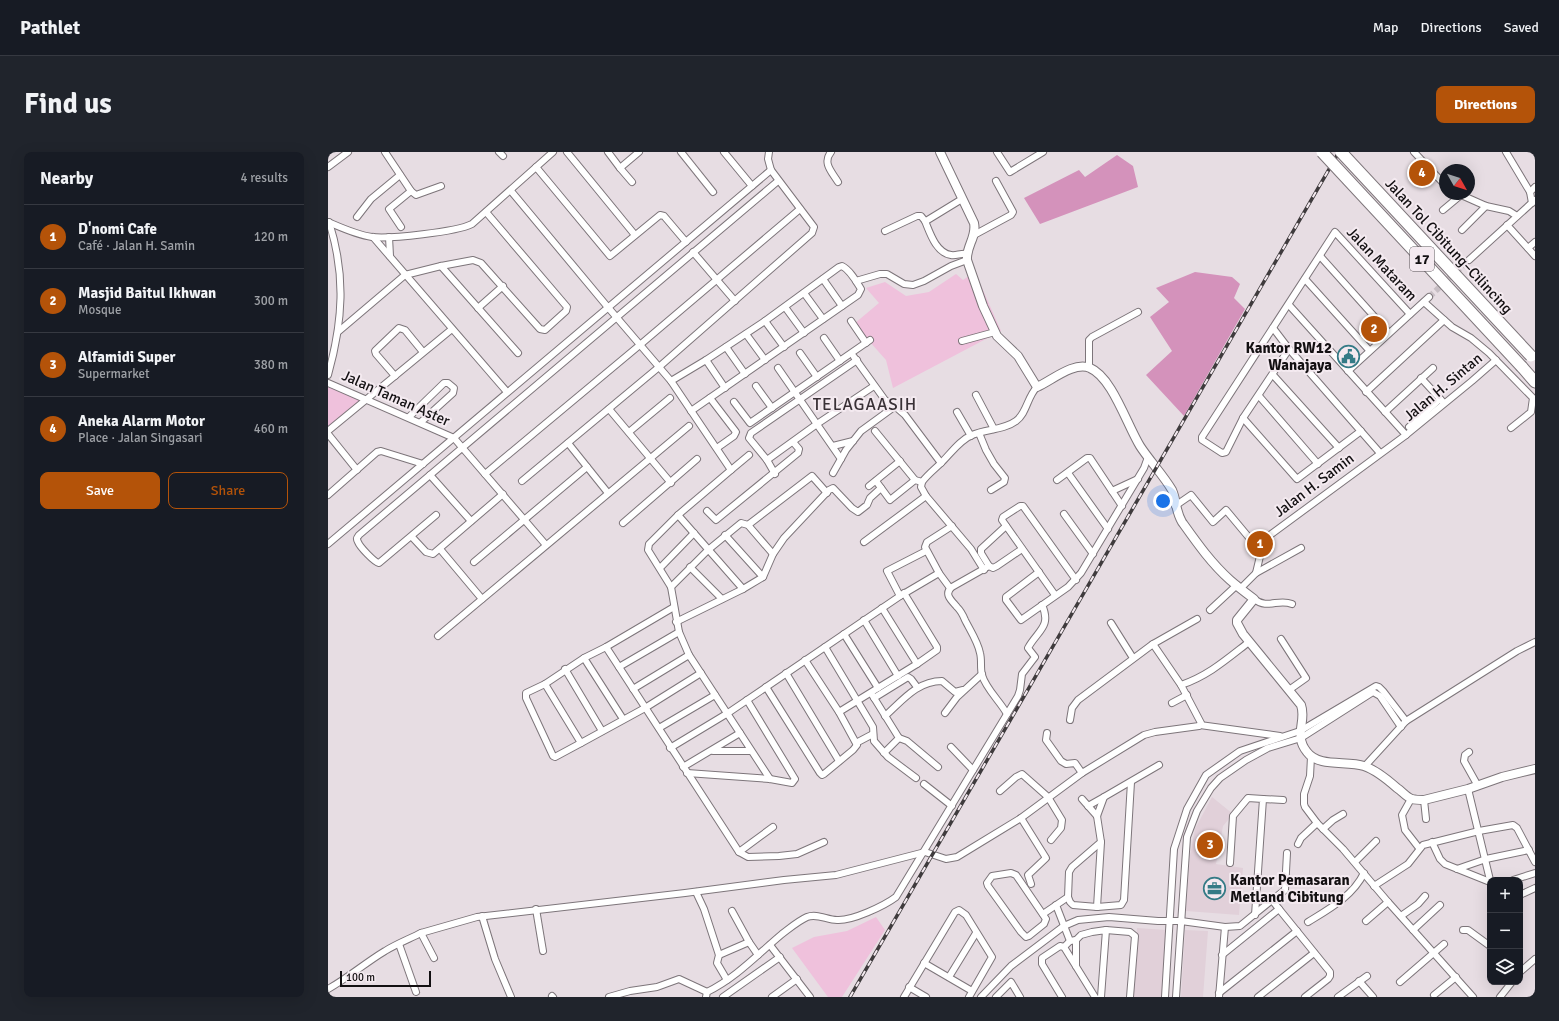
<!DOCTYPE html>
<html lang="en">
<head>
<meta charset="utf-8">
<style>
  :root { --surface:#171b24; --page:#20242c; --text:#f1f3f6; --muted:#9ea1a6; --line:#363941; --accent:#b45309 }
  body { margin:0; font-family:Signika,sans-serif; background:var(--page); color:var(--text) }
  .controls { position:absolute; right:12px; bottom:12px; display:grid; overflow:hidden; border-radius:8px; box-shadow:0 4px 16px #0002 }
  .controls button { width:36px; height:36px; display:grid; place-items:center; padding:0; border:0; border-bottom:1px solid var(--line); background:var(--surface); color:var(--text); font:20px sans-serif }
  .compass { position:absolute; left:1111px; top:12px; width:36px; height:36px; border-radius:50%; background:var(--surface); box-shadow:0 4px 16px #0002; rotate:129deg }
  .scale { position:absolute; left:12px; bottom:10px; width:91px; box-sizing:border-box; padding-left:4px; border:2px solid #131012; border-top:0; font-size:11px; line-height:14px; white-space:nowrap; color:#131012; -webkit-text-stroke:3px #f4eaf0; paint-order:stroke }
  .you { position:absolute; left:835px; top:349px; width:14px; height:14px; margin:-10px; border:3px solid #fff; border-radius:50%; background:#1a73e8; box-shadow:0 0 0 6px #1a73e833 }
  .badge { display:grid; place-items:center; width:26px; height:26px; border-radius:50%; background:var(--accent); color:#fff; font-size:13px; font-weight:700 }
  .pin { position:absolute; translate:-50% -50%; border:2px solid #fff; box-shadow:0 1px 4px #0006 }
  .list { margin:0; padding:0; list-style:none }
  h2 { display:flex; justify-content:space-between; align-items:center; height:52px; margin:0; padding:0 16px; font-size:17px }
  h2 small { font-size:13px; font-weight:400; color:var(--muted) }
  .list li { display:grid; grid-template-columns:26px 1fr auto; gap:12px; align-items:center; box-sizing:border-box; height:64px; padding:0 16px; border-top:1px solid var(--line) }
  .list b { display:block; font-size:15px; white-space:nowrap }
  .list p { margin:0; font-size:13px; white-space:nowrap; color:var(--muted) }
  .list em { font-size:13px; font-style:normal; color:var(--muted) }
  .actions { display:flex; gap:8px; padding:12px 16px }
  .actions a { flex:1; padding:9px 0; border:1px solid var(--accent); border-radius:8px; text-align:center; font-size:14px; color:var(--accent) }
  .actions .main { background:var(--accent); color:#fff }
  .icon { flex:none; width:22px; height:22px; fill:none; stroke:currentColor; stroke-width:2; stroke-linecap:round; stroke-linejoin:round }
  .map { position:relative; flex:none; width:1207px; height:845px; overflow:hidden; border-radius:8px }
  header { display:flex; align-items:center; gap:24px; box-sizing:border-box; height:56px; padding:0 20px; background:var(--surface); border-bottom:1px solid var(--line) }
  header strong { font-size:19px }
  nav { display:flex; gap:22px; margin-inline-start:auto; font-size:14px }
  .intro { display:flex; align-items:center; justify-content:space-between; box-sizing:border-box; height:96px; padding:0 24px }
  h1 { margin:0; font-size:28px }
  .button { padding:10px 18px; border-radius:8px; background:var(--accent); color:#fff; font-size:14px; font-weight:700 }
  main { display:flex; gap:24px; padding:0 24px }
  aside { flex:1; background:var(--surface); border-radius:8px; box-shadow:0 4px 16px #0002 }
  .map>svg:first-child { display:block }
  .built { fill:#e1d0d9 }
  .green { fill:#efc1dc }
  .forest { fill:#d492bb }
  .lines { fill:none; stroke-linecap:round; stroke-linejoin:round }
  .street-tunnel { stroke:#c7bec4; stroke-width:6; stroke-dasharray:6 3; stroke-linecap:butt }
  .street-casing { stroke:#7d757a; stroke-width:8 }
  .secondary-casing { stroke:#7d757a; stroke-width:10 }
  .highway-casing { stroke:#7d757a; stroke-width:13 }
  .street { stroke:#fff; stroke-width:6 }
  .secondary { stroke:#fff; stroke-width:8 }
  .highway { stroke:#fff; stroke-width:11 }
  .rail-casing { stroke:#3f3b3d; stroke-width:3.5 }
  .rail { stroke:#f4eaf0; stroke-width:2; stroke-dasharray:6; stroke-linecap:butt }
  .highway-bridge-casing { stroke:#7d757a; stroke-width:13; stroke-linecap:butt }
  .highway-bridge { stroke:#fff; stroke-width:11 }
  .labels { text-anchor:middle; dominant-baseline:central; stroke-width:4; stroke-linejoin:round; paint-order:stroke }
  .shield { fill:#f4eaf0; stroke:#565155; stroke-width:1 }
  .shield-label { font-size:14px; font-weight:bold; fill:#131012 }
  .street-label { font-size:15px; fill:#131012; stroke:#f4eaf0 }
  .poi-label { font-size:15px; font-weight:bold; fill:#131012; stroke:#f4eaf0; text-anchor:end }
  .quarter-label { font-size:17px; letter-spacing:1px; fill:#393136; stroke:#f4eaf0 }
</style>
</head>
<body>
<header>
<strong>Pathlet</strong>
<nav><a>Map</a><a>Directions</a><a>Saved</a></nav>
</header>
<div class="intro"><h1>Find us</h1><a class="button">Directions</a></div>
<main>
<aside>
<h2>Nearby<small>4 results</small></h2>
<ul class="list">
<li><span class="badge">1</span><div><b>D'nomi Cafe</b><p>Café · Jalan H. Samin</p></div><em>120 m</em></li>
<li><span class="badge">2</span><div><b>Masjid Baitul Ikhwan</b><p>Mosque</p></div><em>300 m</em></li>
<li><span class="badge">3</span><div><b>Alfamidi Super</b><p>Supermarket</p></div><em>380 m</em></li>
<li><span class="badge">4</span><div><b>Aneka Alarm Motor</b><p>Place · Jalan Singasari</p></div><em>460 m</em></li>
</ul>
<div class="actions"><a class="main">Save</a><a>Share</a></div>
</aside>
<div class="map">
<svg width="1207" height="845" viewBox="0 0 1207 845">
  <rect width="100%" height="100%" fill="#e7dde3"/>
  <g class="built">
    <polygon points="884,645 905,662 895,674 888,712 915,716 911,763 858,759 862,703 867,677"/>
    <polygon points="809,776 838,778 834,845 804,845"/>
    <polygon points="857,778 880,779 875,845 853,845"/>
  </g>
  <g class="green">
    <polygon points="647,120 673,179 565,236 558,208 526,172 551,151 538,136 557,130 578,144 601,140 628,122 635,128"/>
    <polygon points="0,232 37,247 0,275"/>
    <polygon points="548,765 557,778 514,845 500,845 464,796 486,785 519,779"/>
  </g>
  <g class="forest">
    <polygon points="789,3 805,14 810,35 712,72 696,46 751,18 757,25"/>
    <polygon points="867,120 904,125 912,132 906,146 917,157 856,264 818,223 844,199 822,165 841,150 828,136"/>
  </g>
  <g class="lines">
    <polyline class="street-tunnel" points="1101,145 1141,108"/>
    <defs>
      <g id="street">
        <polyline points="57,0 83,39 88,43 113,34"/>
        <polyline points="171,0 175,4"/>
        <polyline points="239,0 307,83"/>
        <polyline points="280,0 292,16 311,0"/>
        <polyline points="353,0 385,40"/>
        <polyline points="396,0 424,34"/>
        <path d="M503 0C494 11 504 20 510 30"/>
        <polyline points="669,0 682,20 715,0"/>
        <polyline points="1086,0 1117,33"/>
        <polyline points="1178,0 1202,40"/>
        <polyline points="0,15 20,0"/>
        <polyline points="208,15 282,104 332,63 336,64 358,90"/>
        <polyline points="292,16 304,30"/>
        <polyline points="183,39 278,153 343,229 403,318 350,363 321,392 320,398 343,435 351,480 361,503 442,627"/>
        <polyline points="1131,42 1158,54 1181,59 1189,64"/>
        <polyline points="1204,51 1202,40 1207,35"/>
        <polyline points="1115,58 1133,43"/>
        <polyline points="29,65 43,47 72,23"/>
        <path d="M597 69C602 81 608 101 623 103 628 104 633 101 639 102"/>
        <path d="M0 70C14 76 29 83 44 85 62 87 128 80 144 72L225 0"/>
        <polyline points="1179,73 1207,104"/>
        <polyline points="73,75 61,57 83,39"/>
        <polyline points="1134,78 1158,54"/>
        <polyline points="557,79 589,64 593,64 597,69 598,69 634,47"/>
        <polyline points="646,83 683,63 685,60 668,29"/>
        <polyline points="45,85 179,240"/>
        <polyline points="61,85 62,104"/>
        <polyline points="1200,96 1207,90"/>
        <polyline points="365,100 407,149"/>
        <polyline points="992,104 1061,181"/>
        <polyline points="1141,108 1207,48"/>
        <polyline points="113,114 190,201"/>
        <polyline points="495,127 514,154"/>
        <polyline points="977,127 1041,198"/>
        <polyline points="528,129 552,122 559,122 576,132 585,133 596,129 623,114 639,108"/>
        <polyline points="476,141 495,167"/>
        <polyline points="1096,150 1124,175 1143,186 1161,201 1205,246 1203,260 1183,276"/>
        <polyline points="961,153 1078,283"/>
        <polyline points="457,155 476,181"/>
        <polyline points="150,156 175,134"/>
        <polyline points="437,169 456,195"/>
        <polyline points="523,169 538,191"/>
        <polyline points="945,176 961,197 1052,301"/>
        <polyline points="11,179 77,123 113,114 145,108 153,111 212,177 217,178 238,159 239,155 158,60"/>
        <polyline points="418,182 437,208"/>
        <polyline points="496,186 512,209"/>
        <polyline points="634,189 667,180"/>
        <polyline points="398,195 417,222"/>
        <path d="M961 197 915 266 898 300 894 301 874 288V285C918 217 963 149 1007 80L1082 162"/>
        <polyline points="472,201 489,225"/>
        <polyline points="526,205 557,248 569,256 577,263 613,311"/>
        <polyline points="378,208 397,236"/>
        <polyline points="529,208 423,281 421,286 439,308 489,272 546,234"/>
        <polyline points="450,216 513,307"/>
        <polyline points="761,216 761,188 764,185 810,160"/>
        <polyline points="1020,219 1101,145"/>
        <path d="M0 223C15 169 18 123 1 70"/>
        <polyline points="945,223 1011,296"/>
        <polyline points="67,224 48,202 47,199 71,176 77,178 95,200"/>
        <polyline points="1093,226 1115,250"/>
        <path d="M343 229 378 208 437 169 511 115 514 114C522 118 528 129 533 137L530 143 363 259"/>
        <polyline points="0,231 126,286 218,393"/>
        <polyline points="428,234 444,256"/>
        <polyline points="1038,240 1116,168"/>
        <polyline points="648,243 666,277"/>
        <polyline points="931,244 990,312"/>
        <polyline points="382,246 408,280 406,284 389,296"/>
        <polyline points="406,250 422,271 542,188"/>
        <polyline points="281,257 343,331"/>
        <polyline points="629,260 643,284"/>
        <polyline points="1057,260 1105,216"/>
        <polyline points="81,265 116,231 120,231 126,236 125,241 93,270"/>
        <polyline points="915,266 969,327 1033,279"/>
        <polyline points="1081,275 1112,247"/>
        <polyline points="0,279 124,177"/>
        <polyline points="547,279 587,328 594,330"/>
        <polyline points="301,280 342,246"/>
        <polyline points="651,281 658,298 666,312 677,326 676,330 663,338"/>
        <polyline points="0,282 29,318"/>
        <polyline points="240,291 280,341"/>
        <polyline points="505,294 525,289"/>
        <polyline points="439,308 447,322"/>
        <polyline points="403,318 421,303"/>
        <polyline points="505,321 518,298 533,279 566,255"/>
        <polyline points="740,321 780,377"/>
        <polyline points="157,322 313,192 472,57"/>
        <polyline points="102,323 143,369"/>
        <polyline points="729,328 759,306 762,306 794,354"/>
        <polyline points="194,329 331,215 484,81 486,75 443,18 440,7 441,0"/>
        <polyline points="548,329 562,348 587,328"/>
        <polyline points="541,334 572,309"/>
        <polyline points="784,339 810,327"/>
        <polyline points="0,343 49,300 53,299 95,312"/>
        <polyline points="847,354 863,343 885,370 898,358 933,400"/>
        <polyline points="379,359 388,368 470,301 471,297 465,290"/>
        <polyline points="736,362 765,402"/>
        <path d="M108 363 51 411C46 410 32 395 30 390 28 386 29 386 31 383L450 29"/>
        <polyline points="350,363 415,437"/>
        <polyline points="295,371 369,307"/>
        <polyline points="420,373 484,324 499,341"/>
        <polyline points="397,383 435,425"/>
        <polyline points="84,385 98,400 105,402 175,342"/>
        <polyline points="536,390 598,344"/>
        <polyline points="0,392 443,18"/>
        <polyline points="112,397 154,447"/>
        <polyline points="146,410 259,315"/>
        <polyline points="661,414 653,401 653,397 678,374"/>
        <polyline points="362,415 394,447"/>
        <polyline points="332,416 366,381"/>
        <path d="M656 418 643 397 598 344 593 335 594 330C600 322 607 317 614 310 623 301 632 288 644 283 658 277 676 278 688 269 699 261 699 245 709 235"/>
        <polyline points="711,420 678,445 678,448 693,468 740,435 753,421 816,316 820,305"/>
        <polyline points="928,421 973,396"/>
        <polyline points="343,435 380,398 413,371 420,373 445,402"/>
        <polyline points="622,436 611,421 597,395 599,390 624,374"/>
        <polyline points="913,436 928,421 933,400 942,383 1078,283 1144,229 1168,208"/>
        <polyline points="727,443 674,368 675,365 692,354 695,354 748,428"/>
        <polyline points="572,444 559,419 598,399"/>
        <path d="M926 447C940 458 950 446 964 452"/>
        <polyline points="554,456 589,512"/>
        <polyline points="882,458 909,433"/>
        <polyline points="536,468 570,524"/>
        <polyline points="348,470 415,437 435,425 445,402 456,386 501,338 505,336 524,356 530,360 539,353 542,346 553,336"/>
        <polyline points="783,471 805,506"/>
        <polyline points="516,482 550,536"/>
        <polyline points="110,484 361,274"/>
        <polyline points="953,487 978,526 961,538"/>
        <polyline points="825,492 869,467"/>
        <polyline points="278,495 411,700 420,705 451,704 469,702 496,690"/>
        <polyline points="497,495 545,575 546,589 560,605 588,626"/>
        <polyline points="256,506 295,567"/>
        <polyline points="291,515 351,480"/>
        <polyline points="237,517 274,579"/>
        <polyline points="458,521 511,609"/>
        <polyline points="217,532 253,591 317,556 373,521"/>
        <path d="M853 533C880 524 899 507 921 490"/>
        <polyline points="438,535 492,621 494,623 496,622 525,598 529,593 511,560 477,508"/>
        <polyline points="305,537 361,503"/>
        <polyline points="543,541 571,586 556,601"/>
        <polyline points="546,546 580,525 583,527 589,535"/>
        <polyline points="844,551 859,543"/>
        <polyline points="511,560 589,512 609,498 609,495 576,441"/>
        <polyline points="617,561 629,545 654,522"/>
        <path d="M679 562C672 549 658 537 654 523 652 516 654 508 652 501 650 490 642 478 637 468 635 463 632 458 629 455 624 449 615 442 624 435L661 414 665 416 669 414 694 397"/>
        <path d="M557 564C574 549 589 529 614 529L627 540 635 538"/>
        <polyline points="872,573 952,584"/>
        <polyline points="331,576 387,543"/>
        <polyline points="719,581 718,588 733,609 738,612 747,611 754,621"/>
        <polyline points="571,586 579,589 610,615"/>
        <polyline points="253,591 227,605 225,604 198,546 198,541 217,532 256,506 278,495 346,455"/>
        <polyline points="528,591 545,582"/>
        <polyline points="623,595 645,618"/>
        <polyline points="342,596 400,561 572,444 611,421"/>
        <polyline points="385,599 423,599"/>
        <polyline points="1141,600 1137,603 1136,609 1150,634"/>
        <polyline points="983,605 982,624 976,642 976,652 977,655 989,671 1015,697 1060,750 1145,845"/>
        <polyline points="1037,614 1078,569 1189,499 1207,490"/>
        <polyline points="355,615 412,581"/>
        <polyline points="359,621 442,627 464,631 467,627 419,548"/>
        <polyline points="596,632 624,654"/>
        <polyline points="1140,637 1162,728"/>
        <polyline points="672,639 688,625 694,622 720,645 734,668 733,676 723,688"/>
        <polyline points="754,647 769,664"/>
        <polyline points="935,647 955,648"/>
        <polyline points="1083,647 1074,663 1077,678 1091,696"/>
        <polyline points="1096,648 1098,667"/>
        <polyline points="760,654 776,645"/>
        <polyline points="693,666 718,706 700,723 703,732"/>
        <polyline points="995,677 1005,668 1015,662"/>
        <polyline points="1104,690 1112,707 1117,712 1162,730"/>
        <polyline points="970,692 973,686 989,671"/>
        <polyline points="411,700 445,675"/>
        <polyline points="1027,710 1048,689"/>
        <polyline points="902,711 905,664 920,646 935,647 927,763"/>
        <polyline points="1129,717 1158,707 1201,698"/>
        <polygon points="683,721 688,723 718,767 716,772 701,784 698,785 693,780 660,734 659,731 664,724"/>
        <polyline points="1185,728 1207,721"/>
        <polyline points="1046,734 1080,712 1095,693 1151,679 1185,673 1189,676 1207,710"/>
        <polyline points="368,740 376,757 391,803 389,811 399,828"/>
        <polyline points="1192,743 1207,736"/>
        <polyline points="740,745 742,750 745,753 769,755 793,753 796,748 803,630"/>
        <polyline points="944,748 957,738 959,701"/>
        <polyline points="728,753 742,789"/>
        <polyline points="769,755 773,690"/>
        <polyline points="208,757 215,799"/>
        <polyline points="404,759 421,790"/>
        <polyline points="715,762 740,745 741,720 744,715 773,690 769,664 776,645 831,613"/>
        <polyline points="154,764 167,807 183,845"/>
        <polyline points="1073,764 1090,752 1097,744"/>
        <polyline points="1038,769 1060,750"/>
        <path d="M980 770C1001 757 1025 744 1036 721"/>
        <polyline points="778,778 802,780 807,784 802,845"/>
        <polyline points="1085,778 1112,753"/>
        <polyline points="1135,778 1140,778 1162,794"/>
        <polyline points="93,781 106,806"/>
        <polyline points="71,792 88,840"/>
        <polyline points="442,793 482,845"/>
        <polyline points="736,795 742,789 748,788 753,783 764,780 778,778 773,845"/>
        <polyline points="391,803 421,790 430,803"/>
        <polyline points="894,803 951,757 1002,820 1002,824 1000,827 977,845"/>
        <polyline points="596,811 644,839"/>
        <polyline points="748,814 748,788"/>
        <polyline points="1192,820 1207,807"/>
        <polyline points="621,825 648,781"/>
        <polyline points="1031,829 1045,845"/>
        <polyline points="1072,830 1116,792"/>
        <polyline points="581,835 598,845"/>
        <path d="M0 837C20 826 37 811 57 799 68 792 81 787 93 781L149 765 357 741 456 728 508 723 597 700 618 707 629 705 693 666 754 621 816 583 827 580 871 574 873 571 853 533 825 492 750 548 744 556 742 568"/>
        <polyline points="891,841 969,779"/>
        <polyline points="1106,843 1128,825"/>
        <polyline points="224,844 225,845"/>
        <polyline points="281,845 302,839 329,835 351,827 379,840"/>
        <path d="M378 845 379 840C408 826 430 802 454 782 462 776 470 769 479 765 489 761 499 768 509 768 524 769 556 754 568 745L690 544 692 538 694 522 707 505 700 496C709 479 724 475 714 453"/>
        <polyline points="395,845 452,805"/>
        <polyline points="444,845 469,827"/>
        <polyline points="576,845 627,760 631,758 638,763 664,805 641,845"/>
        <polyline points="653,845 683,814 736,774 750,768 781,765 830,769 853,769 897,775 912,774 944,748 951,757"/>
        <polyline points="668,845 683,830 692,845"/>
        <polyline points="734,845 714,812 714,806 732,794 736,795 767,845"/>
        <polyline points="837,845 846,697 859,657 878,623 912,599 972,579 1048,534 1051,535 1055,539 1078,569"/>
        <polyline points="848,845 859,685 869,659 883,636 892,626 918,608 940,596 973,586 1045,540 1052,544 1073,575"/>
        <polyline points="891,845 897,775"/>
        <polyline points="930,845 986,801"/>
        <polyline points="1010,845 1039,824"/>
        <polyline points="1172,845 1184,830"/>
      </g>
      <path id="secondary" d="M612 0 646 71C649 85 638 94 639 108L655 154 669 184 690 204 709 235C723 229 746 209 762 216 784 225 799 273 812 294 821 308 836 324 844 338 849 349 847 358 854 370 869 391 883 411 902 428 910 435 918 441 926 447L909 468V471L915 482 973 553C979 569 965 583 979 600 991 616 1019 608 1036 614 1048 618 1060 628 1069 636 1074 639 1078 645 1084 647 1088 648 1092 648 1096 648L1140 637 1174 625 1207 617"/>
      <polyline id="highway" points="1194,215 1207,230"/>
    </defs>
    <use href="#street" class="street-casing"/>
    <use href="#secondary" class="secondary-casing"/>
    <use href="#highway" class="highway-casing"/>
    <use href="#street" class="street"/>
    <use href="#secondary" class="secondary"/>
    <use href="#highway" class="highway"/>
    <defs>
      <polyline id="rail" points="522,845 1011,0"/>
    </defs>
    <use href="#rail" class="rail-casing"/>
    <use href="#rail" class="rail"/>
    <defs>
      <g id="highway-bridge">
        <polyline points="994,0 1194,215"/>
        <polyline points="1013,0 1203,204"/>
      </g>
    </defs>
    <use href="#highway-bridge" class="highway-bridge-casing"/>
    <use href="#highway-bridge" class="highway-bridge"/>
  </g>
  <defs>
    <symbol id="civic-ring" viewBox="-11 -11 22 22"><circle r="9.5" fill="#f4eaf0" stroke="#347b86" stroke-width="1.5"/><path d="M-.6-6.5H3V-4.5H.6V-3L4-1V1h2V6H-6V1h2V-1L-.6-3ZM-1.2 2.5V6h2.4V2.5Z" fill="#347b86"/></symbol>
    <symbol id="office-ring" viewBox="-11 -11 22 22"><circle r="9.5" fill="#f4eaf0" stroke="#347b86" stroke-width="1.5"/><path d="M-6-3h4V-5.5h4V-3h4V5H-6ZM-1-4.5V-3h2v-1.5ZM-6 0V1H6V0Z" fill="#347b86"/></symbol>
  </defs>
  <g fill-rule="evenodd">
    <use href="#civic-ring" x="1008" y="192" width="25" height="25"/>
    <use href="#office-ring" x="874" y="724" width="25" height="25"/>
  </g>
  <g class="labels">
    <rect class="shield" x="1082" y="95" width="24" height="24" rx="3"/>
    <g class="shield-label">
      <text x="1094" y="107">17</text>
    </g>
    <g class="street-label">
      <text transform="translate(1121 94) rotate(47)">Jalan Tol Cibitung–Cilincing</text>
      <text transform="translate(1054 112) rotate(47)">Jalan Mataram</text>
      <text transform="translate(1115 235) rotate(-40)">Jalan H. Sintan</text>
      <text transform="translate(68 246) rotate(24)">Jalan Taman Aster</text>
      <text transform="translate(986 333) rotate(-37)">Jalan H. Samin</text>
    </g>
    <g class="poi-label">
      <text x="1004" y="196">Kantor RW12<tspan x="1004" dy="17">Wanajaya</tspan></text>
      <text x="902" y="728" text-anchor="start">Kantor Pemasaran<tspan x="902" dy="17">Metland Cibitung</tspan></text>
    </g>
    <g class="quarter-label">
      <text x="537" y="252">TELAGAASIH</text>
    </g>
  </g>
</svg>
<div class="controls">
<button>+</button>
<button>−</button>
<button><svg class="icon" aria-label="layers" viewBox="0 0 24 24"><path d="M12 4l9 5-9 5-9-5zM3 14l9 5 9-5"/></svg></button>
</div>
<svg class="compass" viewBox="-18 -18 36 36"><path d="M0-13l5 13h-10z" fill="#e53935"/><path d="M0 13l5-13h-10z" fill="#9ea1a6"/></svg>
<div class="scale">100 m</div>
<div class="you"></div>
<div class="pin badge" style="left:932px;top:392px">1</div>
<div class="pin badge" style="left:1046px;top:177px">2</div>
<div class="pin badge" style="left:882px;top:693px">3</div>
<div class="pin badge" style="left:1094px;top:21px">4</div>
</div>
</main>
</body>
</html>
